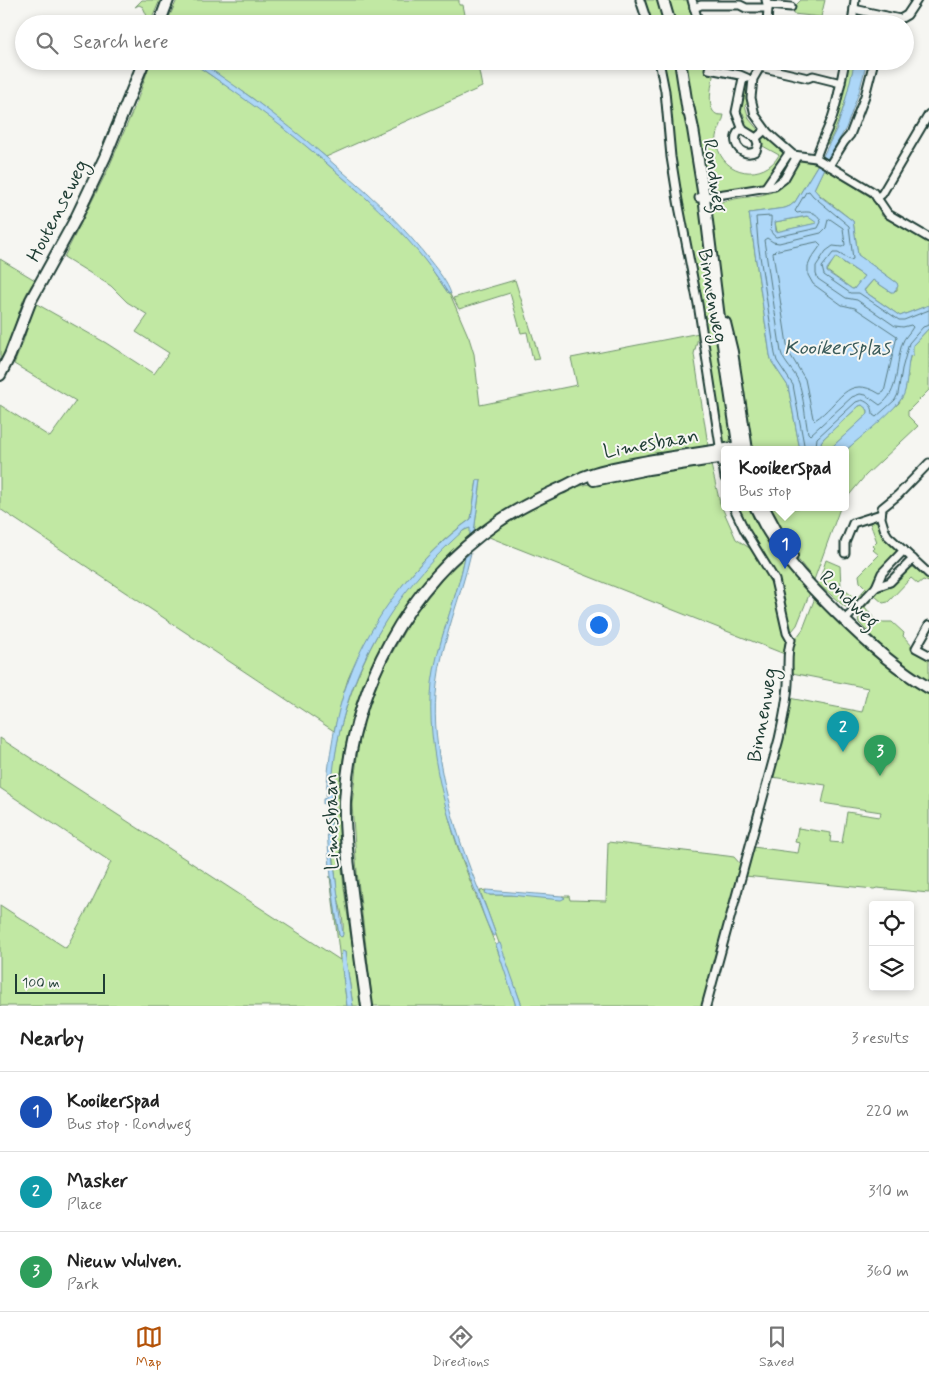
<!DOCTYPE html>
<html lang="en">
<head>
<meta charset="utf-8">
<style>
  :root { --surface:#fff; --page:#f2f2f2; --text:#222; --muted:#767676; --line:#e0e0e0; --accent:#b45309 }
  body { margin:0; font-family:Mynerve,sans-serif; background:var(--page); color:var(--text) }
  .controls { position:absolute; right:15px; bottom:15px; display:grid; overflow:hidden; border-radius:5px; box-shadow:0 2px 8px #0003 }
  .controls button { width:45px; height:45px; display:grid; place-items:center; padding:0; border:0; border-bottom:1px solid var(--line); background:var(--surface); color:var(--text); font:25px sans-serif }
  .scale { position:absolute; left:15px; bottom:12px; width:90px; box-sizing:border-box; padding-left:5px; border:2px solid #1f3d34; border-top:0; font-size:14px; line-height:18px; white-space:nowrap; color:#1f3d34; -webkit-text-stroke:4px #f6f6f2; paint-order:stroke }
  .you { position:absolute; left:598px; top:624px; width:18px; height:18px; margin:-12px; border:4px solid #fff; border-radius:50%; background:#1a73e8; box-shadow:0 0 0 8px #1a73e833 }
  .badge { display:grid; place-items:center; width:32px; height:32px; border-radius:50%; background:var(--accent); color:#fff; font-size:16px; font-weight:700 }
  .pin { position:absolute; translate:-50% -41px; filter:drop-shadow(0 1px 2px #0008) }
  .pin::after { content:''; position:absolute; top:26px; width:18px; height:15px; background:inherit; clip-path:polygon(0 0,100% 0,50% 100%) }
  .popup { position:absolute; left:721px; top:446px; width:128px; height:65px; box-sizing:border-box; display:grid; place-content:center; border-radius:5px; background:var(--surface); filter:drop-shadow(0 1px 4px #0005); font-size:16px; white-space:nowrap; color:var(--muted) }
  .popup b { font-size:19px; color:var(--text) }
  .popup::after { content:''; position:absolute; left:50%; top:100%; margin-left:-10px; border:10px solid transparent; border-top-color:var(--surface) }
  .list { margin:0; padding:0; list-style:none }
  h2 { display:flex; justify-content:space-between; align-items:center; height:65px; margin:0; padding:0 20px; font-size:21px }
  h2 small { font-size:16px; font-weight:400; color:var(--muted) }
  .list li { display:grid; grid-template-columns:32px 1fr auto; gap:15px; align-items:center; box-sizing:border-box; height:80px; padding:0 20px; border-top:1px solid var(--line) }
  .list b { display:block; font-size:19px; white-space:nowrap }
  .list p { margin:0; font-size:16px; white-space:nowrap; color:var(--muted) }
  .list em { font-size:16px; font-style:normal; color:var(--muted) }
  .icon { flex:none; width:28px; height:28px; fill:none; stroke:currentColor; stroke-width:2; stroke-linecap:round; stroke-linejoin:round }
  .map { position:relative; flex:none; width:929px; height:1006px; overflow:hidden }
  .search { position:absolute; background:var(--surface); box-shadow:0 2px 8px #0003; left:15px; right:15px; top:15px; height:55px; display:flex; align-items:center; gap:12px; box-sizing:border-box; padding:0 18px; border-radius:28px; color:var(--muted); font-size:19px }
  .sheet { height:305px; background:var(--surface) }
  nav { display:flex; justify-content:space-around; align-items:center; box-sizing:border-box; height:70px; border-top:1px solid var(--line); background:var(--surface); font-size:14px; color:var(--muted) }
  nav a { display:grid; justify-items:center; gap:2px }
  nav .on { color:var(--accent) }
  .map>svg:first-child { display:block }
  .green { fill:#c1e8a3; stroke:#70926c }
  .water { fill:#add7f8; stroke:#7499aa; fill-rule:evenodd }
  .lines { fill:none; stroke-linecap:round; stroke-linejoin:round }
  .shore { stroke:#587b82; stroke-width:1 }
  .street-casing { stroke:#1f3d34; stroke-width:11 }
  .secondary-casing { stroke:#1f3d34; stroke-width:14 }
  .street { stroke:#f6f6f2; stroke-width:7 }
  .secondary { stroke:#f6f6f2; stroke-width:10 }
  .labels { text-anchor:middle; dominant-baseline:central; stroke-width:4; stroke-linejoin:round; paint-order:stroke }
  .street-label { font-size:20px; fill:#1f3d34; stroke:#f6f6f2 }
  .water-label { font-size:21px; font-style:italic; fill:#3b5c5b; stroke:#f6f6f2 }
</style>
</head>
<body>
<div class="map">
<svg width="929" height="1006" viewBox="0 0 929 1006">
  <rect width="100%" height="100%" fill="#f6f6f2"/>
  <filter id="ink" filterUnits="userSpaceOnUse"><feTurbulence type="fractalNoise" baseFrequency=".02" numOctaves="2"/><feDisplacementMap in="SourceGraphic" scale="10" xChannelSelector="R" yChannelSelector="G"/><feConvolveMatrix kernelMatrix="1 2 1 2 8 2 1 2 1" color-interpolation-filters="sRGB"/></filter>
  <g filter="url(#ink)">
    <g class="green">
      <polygon points="142,0 160,0 150,23 143,7 139,5 135,7"/>
      <polygon points="177,0 459,0 459,5 463,5 467,24 166,24"/>
      <polygon points="643,0 660,0 667,24 650,24"/>
      <polygon points="666,0 690,0 697,24 673,24"/>
      <polygon points="801,0 825,0 821,17 793,14 794,7"/>
      <path d="M151 61H190L247 100 284 127 374 204 400 230 420 252 448 293 450 294 469 338 474 354 480 405 577 385 571 358 699 333 694 354 708 445 703 446V449L652 457 520 503 474 532 481 480H477L471 519C423 552 385 603 360 655 356 663 351 671 348 679 342 696 339 714 334 731L0 509V405L50 437 76 401 14 364 23 342 35 303 106 343 154 374 169 353 136 332 148 315 127 302 111 286 64 257 109 167 137 101Z"/>
      <polygon points="198,61 477,61 482,87 326,157 252,98"/>
      <polygon points="661,61 677,61 683,92 732,434 729,443 722,448 683,218"/>
      <path d="M683 61H706L709 75 713 76C712 85 706 108 716 114 718 115 722 115 724 115 722 126 715 133 717 145 723 176 764 182 779 155L761 145 759 142 761 136 766 134 782 150 784 156C779 164 774 177 767 182 758 189 715 193 706 187Z"/>
      <path d="M848 61H855C849 90 842 118 828 144L823 143Z"/>
      <polygon points="746,81 750,82 749,103 745,105 749,119 759,131 755,134 746,130 743,124 746,122 743,113 738,112"/>
      <path d="M800 160H808V162L818 164 795 202 790 206 785 208 749 213 770 355 772 362 788 386 800 450H749L732 342 721 299 707 207C715 204 722 201 730 200 746 196 766 197 780 188 789 182 790 166 800 160Z"/>
      <polygon points="824,168 874,199 882,216 929,241 929,305 900,316 864,291 873,280 891,292 897,290 897,283 858,255 853,221 816,192 814,189"/>
      <polygon points="808,216 818,223 777,232 775,222"/>
      <polygon points="835,257 864,276 854,289 852,289 827,271"/>
      <path d="M0 259 35 280C15 306 16 338 0 365Z"/>
      <polygon points="515,280 540,359 533,360 527,332 521,333 510,293 459,309 453,298"/>
      <polygon points="929,328 929,390 908,411 908,416 918,426 865,476 845,500 845,451 899,403 905,390 906,380 908,377 907,370 913,345"/>
      <polygon points="862,405 868,410 868,414 833,446 829,448 822,447 821,442 824,438 859,406"/>
      <polygon points="711,465 720,503 736,539 751,549 774,582 786,637 787,655 489,537 513,518 540,502 567,489 598,482"/>
      <path d="M737 508H754L811 590 797 625 792 631 789 629C786 613 785 594 778 579 766 555 749 533 737 508Z"/>
      <polygon points="768,508 840,508 814,580 789,548"/>
      <path d="M876 519 883 536 896 550V553L893 556 895 558C885 571 862 606 845 607L818 584 826 560 840 566 841 587 856 599 866 588 860 582 859 575 879 555 873 550 875 548 873 546 877 542 870 523 866 524 865 522Z"/>
      <path d="M469 528 471 529 470 535C462 542 452 549 445 557 380 625 338 720 339 814 339 878 353 942 361 1006H353L345 952 341 961 347 1006H0V905L66 948 92 901 111 862 0 788V738L340 960 330 876 339 935 342 937C346 923 339 905 337 892 334 864 332 836 331 808 329 720 373 620 434 557 444 548 456 533 469 528Z"/>
      <path d="M465 557C457 599 438 639 433 682 429 712 433 742 439 772 445 804 453 837 465 867 482 914 503 958 516 1006H373L357 872 352 805 358 747 365 716 383 669 414 614 445 576Z"/>
      <path d="M913 567 929 579V582L923 580 918 584 911 578 888 602 883 603 875 596 865 607 877 622H892L904 633 903 636 914 648 929 657V684L892 656 859 623C855 613 869 596 878 590 883 587 889 587 893 584 900 579 904 573 910 568Z"/>
      <polygon points="816,595 929,693 929,893 877,888 874,889 745,876 753,847 798,853 800,843 795,842 798,828 831,833 830,842 842,843 847,812 880,817 881,812 822,803 826,785 772,777 789,698 862,712 868,688 792,673 792,644 803,629"/>
      <polygon points="608,842 727,856 734,857 741,865 703,1006 522,1006 480,891 486,890 485,892 490,895 511,895 565,898 562,896 569,896 570,900 606,901"/>
    </g>
    <g class="water">
      <path d="M190 61H198C249 94 297 131 343 172 375 199 405 228 431 262 438 271 448 283 451 294L448 293C418 246 383 212 341 176 293 133 243 97 190 61Z"/>
      <path d="M855 61H867L859 92 846 128 823 167 824 168 814 189 821 197 853 221 858 255 897 283 898 286 894 292H891L873 280 864 290 865 292 900 316 929 305V328L913 345V355L910 356C907 369 908 382 904 394 898 409 859 438 845 451L800 450 788 386 772 362 770 355 749 213 785 208 790 206 795 202 823 156 837 128 844 106ZM807 216 817 223 776 232 775 222ZM836 257 864 276 854 289H852L827 272V269ZM862 405 868 410V414L833 446 829 448 822 447 821 442 824 438 859 406Z"/>
      <path d="M477 480H481L474 532 470 535V528L464 530C382 603 333 694 331 806 330 849 338 892 343 935L341 937 339 935C332 891 327 849 326 804H323V799L326 798C328 759 335 715 349 678 371 618 419 556 471 519Z"/>
      <path d="M471 553C461 597 442 640 437 685 430 736 446 798 462 846 472 876 486 905 496 935L493 936C485 921 481 906 475 890 449 828 425 750 432 683 437 642 457 598 465 557Z"/>
      <polygon points="486,890 562,896 565,898 561,900 511,895 490,895 485,893"/>
      <polygon points="500,943 522,1006 516,1006 496,945"/>
      <polygon points="342,951 345,952 353,1006 347,1006 341,961"/>
    </g>
    <g class="lines">
      <g class="shore">
        <path d="M830 219 843 228 845 245 842 247 833 246 826 251 816 266V274L818 279 846 298 857 300 895 326 903 327 911 325 913 327C910 333 904 337 902 344 895 365 900 392 880 405L866 395 860 394 852 397 810 435 808 433C805 417 804 399 799 383 795 371 784 364 781 352L764 240 767 238 773 242 779 243 821 233 826 228 828 220Z"/>
        <path d="M818 242 821 245 811 259 808 266V275L813 284 842 305 855 308 897 336 884 392 880 394C846 373 840 404 815 420L813 418 805 379 788 351 773 253 775 251Z"/>
        <path d="M805 450 793 385 777 361 775 354 758 243 756 217 771 216C772 223 767 232 776 237L818 228 821 222C818 211 807 211 797 213L795 211 806 192 809 191 813 196 849 226 853 259 850 260 838 253H833L822 267 824 275 850 293H859L899 320H904L929 310"/>
        <path d="M819 450 816 446 817 438 856 402 862 400C870 403 873 407 873 415L876 417 895 400 898 394 902 369 909 343 923 327 929 325"/>
      </g>
      <defs>
        <g id="street">
          <polyline points="640,0 648,24"/>
          <polyline points="692,0 699,24"/>
          <polyline points="766,0 768,8 767,24"/>
          <polyline points="768,5 791,7"/>
          <polyline points="694,8 701,5 740,5 746,8 768,8"/>
          <polyline points="854,9 900,19 907,15 917,0"/>
          <polyline points="852,24 855,0"/>
          <polyline points="883,24 885,16"/>
          <polyline points="659,61 665,91 671,157 678,201 698,304 725,478"/>
          <polyline points="761,61 760,67 753,79 751,98 755,115 768,133 793,155 816,158 873,192 888,214 929,238"/>
          <polyline points="760,67 808,78 813,76 841,83"/>
          <polyline points="709,69 740,75 747,78"/>
          <polyline points="743,78 736,112 743,130 756,138 765,130"/>
          <path d="M742 129C727 138 741 160 756 151L758 144 756 138"/>
          <path d="M816 158C820 144 827 132 832 118 838 100 841 81 845 61"/>
          <polyline points="829,166 844,142 850,135 865,96 874,61"/>
          <polyline points="765,188 789,153"/>
          <polyline points="699,198 775,186 784,179 797,156"/>
          <polyline points="877,198 882,194 929,114"/>
          <polyline points="929,463 898,495 882,508 881,518 885,531 888,536 929,574"/>
          <polyline points="845,553 845,543 853,523 881,514"/>
          <polyline points="876,587 882,573 904,550"/>
          <polyline points="845,620 876,587 890,582 913,559"/>
          <polyline points="929,625 916,648 929,655"/>
          <path d="M706 1006 779 739C783 721 787 702 788 684 789 670 786 652 791 640L787 633 775 580 745 531 734 508"/>
        </g>
        <g id="secondary">
          <polyline points="663,0 670,24"/>
          <polyline points="159,24 168,0"/>
          <polyline points="680,61 688,112"/>
          <polyline points="688,106 693,129 704,197 719,318 739,450"/>
          <polyline points="725,323 732,352 747,450"/>
          <polyline points="0,375 10,355 31,300 75,220 105,157 144,61"/>
          <polyline points="594,480 648,469 725,457"/>
          <path d="M756 508C775 550 805 581 837 613 865 641 895 668 929 688"/>
          <polyline points="764,508 778,534 792,556"/>
          <path d="M367 1006C362 971 357 935 353 900 349 867 344 833 345 801 351 689 406 585 498 522 518 508 540 498 561 488 570 484 578 479 586 476 606 468 628 465 648 461 678 456 708 452 739 447L747 449 746 450"/>
        </g>
      </defs>
      <use href="#street" class="street-casing"/>
      <use href="#secondary" class="secondary-casing"/>
      <use href="#street" class="street"/>
      <use href="#secondary" class="secondary"/>
    </g>
  </g>
  <g class="labels">
    <g class="street-label">
      <text transform="translate(714 176) rotate(82)">Rondweg</text>
      <text transform="translate(58 211) rotate(-63)">Houtenseweg</text>
      <text transform="translate(712 296) rotate(80)">Binnenweg</text>
      <text transform="translate(651 444) rotate(-10)">Limesbaan</text>
      <text transform="translate(849 600) rotate(44)">Rondweg</text>
      <text transform="translate(763 715) rotate(-80)">Binnenweg</text>
      <text transform="translate(332 822) rotate(-91)">Limesbaan</text>
    </g>
    <g class="water-label">
      <text x="837" y="348">Kooikersplas</text>
    </g>
  </g>
</svg>
<div class="controls">
<button><svg class="icon" aria-label="locate" viewBox="0 0 24 24"><circle cx="12" cy="12" r="6"/><path d="M12 2v4M12 18v4M2 12h4M18 12h4"/></svg></button>
<button><svg class="icon" aria-label="layers" viewBox="0 0 24 24"><path d="M12 4l9 5-9 5-9-5zM3 14l9 5 9-5"/></svg></button>
</div>
<div class="scale">100 m</div>
<div class="you"></div>
<div class="pin badge" style="left:785px;top:569px;background:#1a4fb4">1</div>
<div class="popup"><b>Kooikerspad</b>Bus stop</div>
<div class="pin badge" style="left:843px;top:752px;background:#0f9aa8">2</div>
<div class="pin badge" style="left:880px;top:776px;background:#2e9e5b">3</div>
<div class="search"><svg class="icon" aria-label="search" viewBox="0 0 24 24"><circle cx="10" cy="10" r="6"/><path d="M15 15l6 6"/></svg>Search here</div>
</div>
<section class="sheet">
<h2>Nearby<small>3 results</small></h2>
<ul class="list">
<li><span class="badge" style="background:#1a4fb4">1</span><div><b>Kooikerspad</b><p>Bus stop · Rondweg</p></div><em>220 m</em></li>
<li><span class="badge" style="background:#0f9aa8">2</span><div><b>Masker</b><p>Place</p></div><em>310 m</em></li>
<li><span class="badge" style="background:#2e9e5b">3</span><div><b>Nieuw Wulven.</b><p>Park</p></div><em>360 m</em></li>
</ul>
</section>
<nav>
<a class="on"><svg class="icon" aria-label="map" viewBox="0 0 24 24"><path d="M3 6l6-2 6 2 6-2v14l-6 2-6-2-6 2zM9 4v14M15 6v14"/></svg>Map</a>
<a><svg class="icon" aria-label="directions" viewBox="0 0 24 24"><path d="M12 3l9 9-9 9-9-9zM9 14v-3h6M13 9l2 2-2 2"/></svg>Directions</a>
<a><svg class="icon" aria-label="saved" viewBox="0 0 24 24"><path d="M7 4h10v16l-5-4-5 4z"/></svg>Saved</a>
</nav>
</body>
</html>
